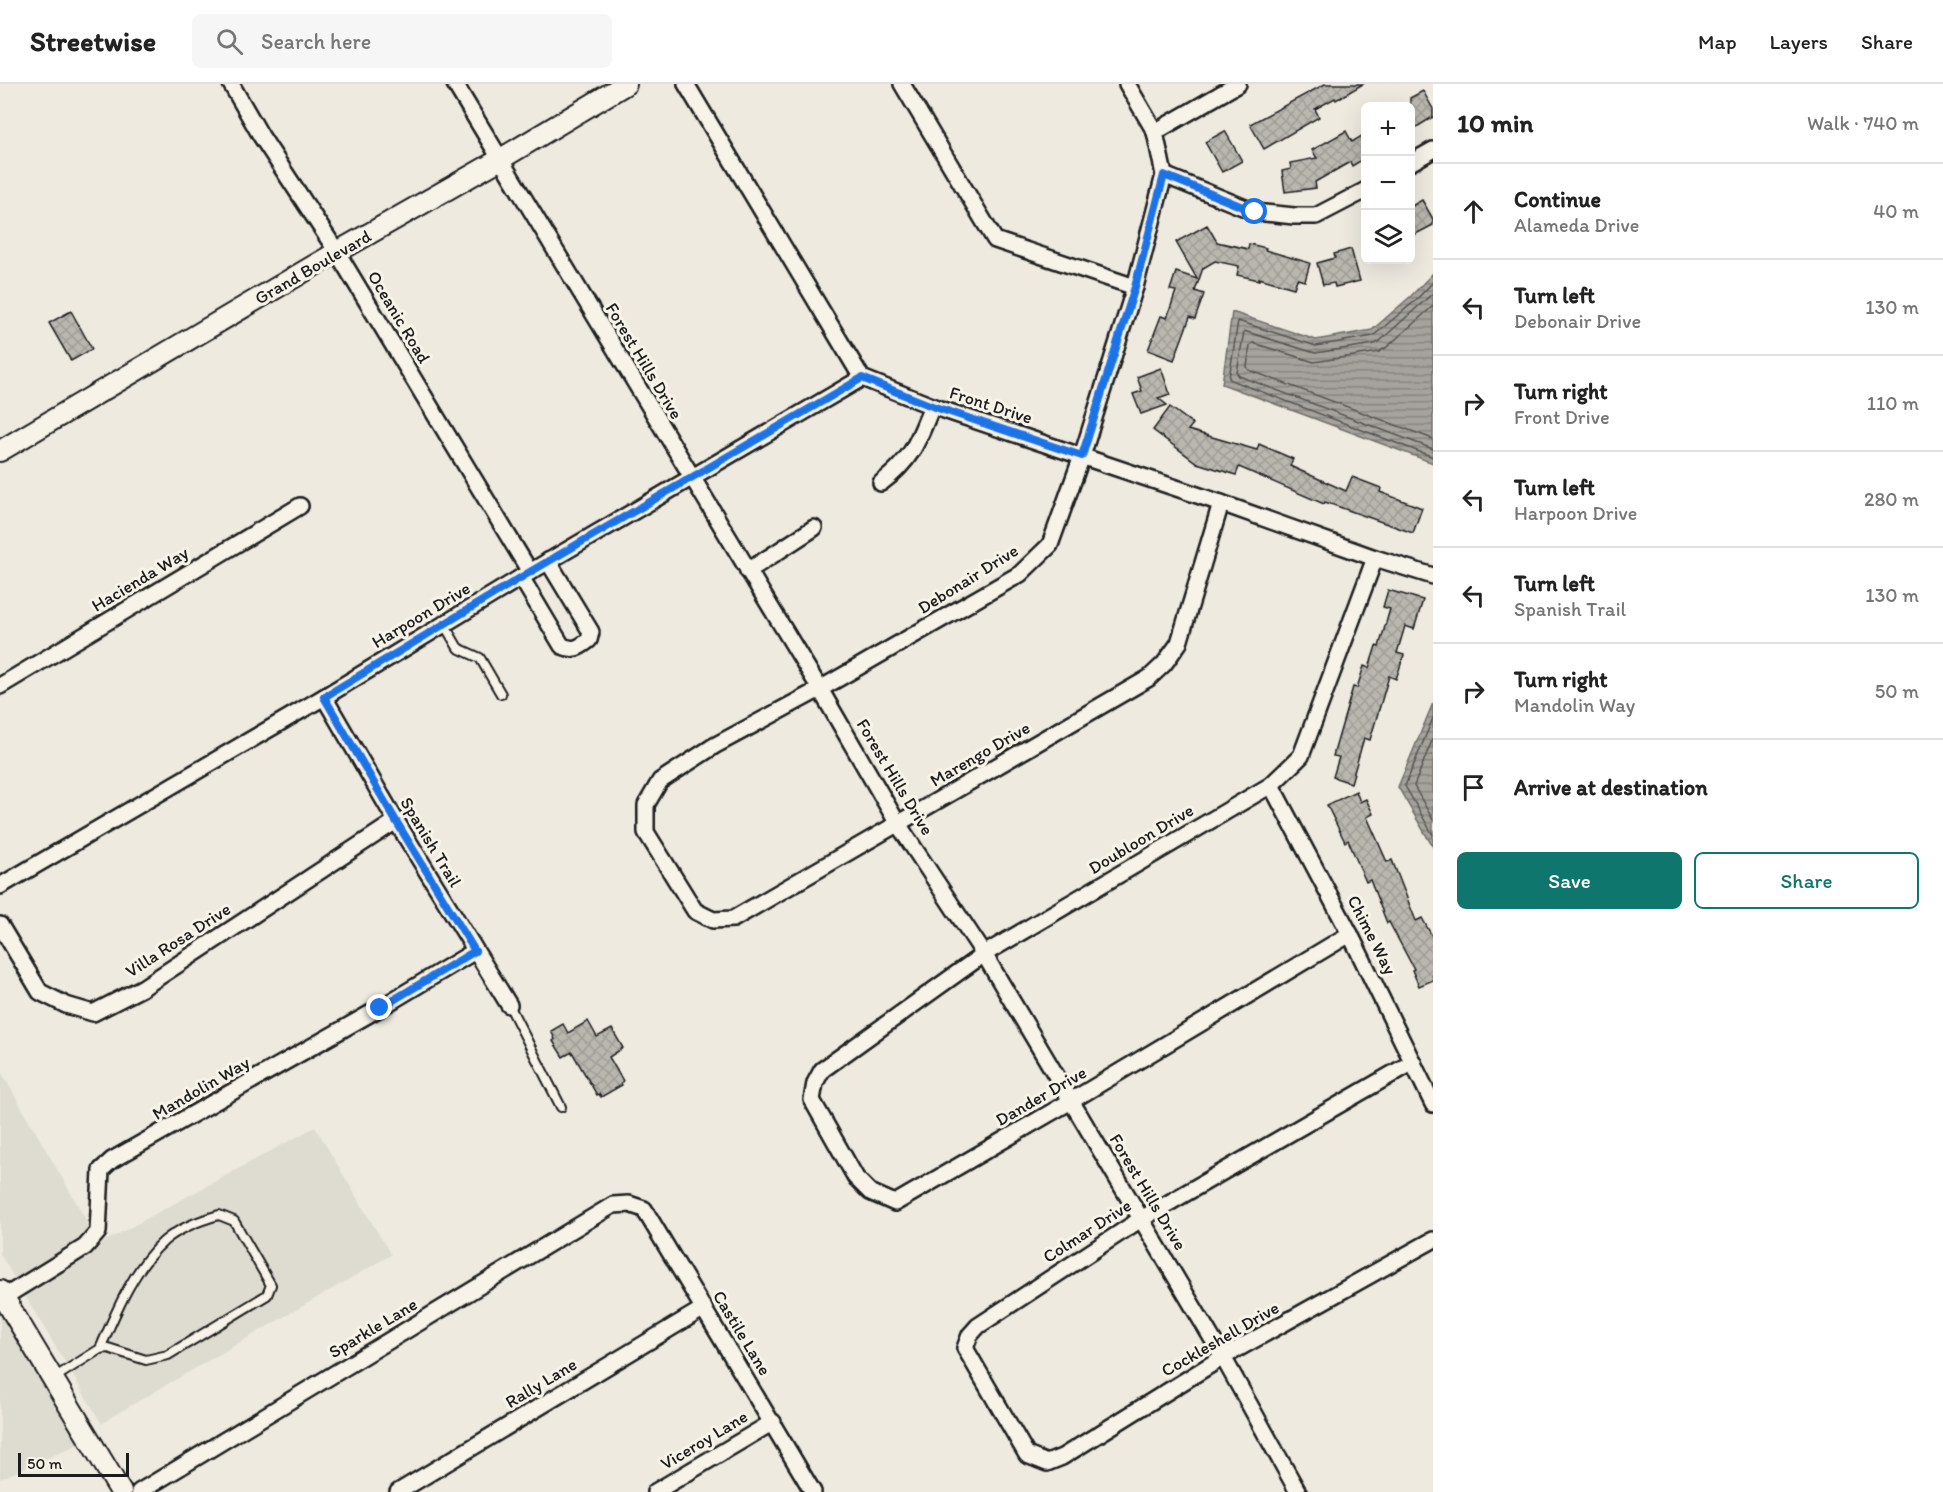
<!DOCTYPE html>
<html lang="en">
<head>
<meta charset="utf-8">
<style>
  :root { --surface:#fff; --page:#f6f6f6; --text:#222; --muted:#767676; --line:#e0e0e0; --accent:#0f766e }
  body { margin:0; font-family:Itim,sans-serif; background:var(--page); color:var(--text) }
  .controls { position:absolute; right:18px; top:18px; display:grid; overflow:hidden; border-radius:9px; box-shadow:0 6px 24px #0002 }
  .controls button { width:54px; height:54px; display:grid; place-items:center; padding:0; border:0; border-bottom:2px solid var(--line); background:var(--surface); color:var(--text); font:30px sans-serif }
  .scale { position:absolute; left:18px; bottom:15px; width:111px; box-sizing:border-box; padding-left:6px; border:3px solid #1c1c1c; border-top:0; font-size:16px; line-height:21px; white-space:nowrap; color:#1c1c1c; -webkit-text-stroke:4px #f7f3e8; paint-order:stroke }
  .stop { position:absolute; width:18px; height:18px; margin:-14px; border:4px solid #1a73e8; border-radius:50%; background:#fff }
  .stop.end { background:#1a73e8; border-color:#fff; box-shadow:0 2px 6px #0008 }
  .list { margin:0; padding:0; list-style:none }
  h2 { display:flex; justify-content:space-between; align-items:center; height:78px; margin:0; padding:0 24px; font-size:26px }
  h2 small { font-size:20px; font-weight:400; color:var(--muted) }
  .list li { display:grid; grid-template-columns:39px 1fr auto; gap:18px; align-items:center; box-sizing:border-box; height:96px; padding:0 24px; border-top:2px solid var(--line) }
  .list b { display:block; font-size:22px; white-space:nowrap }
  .list p { margin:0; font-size:20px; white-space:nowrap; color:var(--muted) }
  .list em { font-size:20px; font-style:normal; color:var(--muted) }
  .actions { display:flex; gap:12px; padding:18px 24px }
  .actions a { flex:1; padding:14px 0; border:2px solid var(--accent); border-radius:9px; text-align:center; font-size:21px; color:var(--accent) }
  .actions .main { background:var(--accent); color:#fff }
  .icon { flex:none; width:33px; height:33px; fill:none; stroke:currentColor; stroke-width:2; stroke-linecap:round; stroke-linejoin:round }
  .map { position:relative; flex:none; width:1433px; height:1408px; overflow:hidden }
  header { display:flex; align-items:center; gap:36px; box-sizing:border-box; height:84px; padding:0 30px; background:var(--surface); border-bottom:2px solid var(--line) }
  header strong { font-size:28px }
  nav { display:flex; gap:33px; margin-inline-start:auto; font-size:21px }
  .search { width:420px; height:54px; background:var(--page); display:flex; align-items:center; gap:15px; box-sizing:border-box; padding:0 21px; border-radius:9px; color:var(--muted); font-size:22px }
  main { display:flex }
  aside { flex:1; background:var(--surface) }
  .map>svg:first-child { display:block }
  .built { fill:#dedbd1 }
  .water { fill:url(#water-rules); stroke:#6f6d69; stroke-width:1.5 }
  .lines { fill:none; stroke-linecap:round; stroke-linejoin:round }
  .shore { stroke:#535250; stroke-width:1.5 }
  .building { fill:url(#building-cross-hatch); stroke:#1c1c1c; stroke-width:1.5 }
  .service-casing { stroke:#1c1c1c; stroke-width:12 }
  .minor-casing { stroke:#1c1c1c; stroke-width:20 }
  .tertiary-casing { stroke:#1c1c1c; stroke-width:24 }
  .service { stroke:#f7f3e8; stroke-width:8 }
  .minor { stroke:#f7f3e8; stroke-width:15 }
  .tertiary { stroke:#f7f3e8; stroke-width:20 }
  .route { stroke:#1a73e8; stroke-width:8 }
  .labels { text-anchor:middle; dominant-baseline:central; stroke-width:6; stroke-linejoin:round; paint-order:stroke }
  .street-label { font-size:18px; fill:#1c1c1c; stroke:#f7f3e8 }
</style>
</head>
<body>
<header>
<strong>Streetwise</strong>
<div class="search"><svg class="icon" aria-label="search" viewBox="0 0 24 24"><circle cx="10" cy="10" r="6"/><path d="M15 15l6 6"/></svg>Search here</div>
<nav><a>Map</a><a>Layers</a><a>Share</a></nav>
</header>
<main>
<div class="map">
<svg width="1433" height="1408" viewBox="0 0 1433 1408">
  <defs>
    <pattern id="water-rules" width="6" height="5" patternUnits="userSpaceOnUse" patternTransform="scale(1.5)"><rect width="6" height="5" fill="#a6a39d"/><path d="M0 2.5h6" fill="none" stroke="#86847f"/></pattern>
    <pattern id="building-cross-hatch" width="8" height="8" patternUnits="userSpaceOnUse" patternTransform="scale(1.5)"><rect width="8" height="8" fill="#bab7af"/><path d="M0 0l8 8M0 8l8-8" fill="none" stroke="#9f9d96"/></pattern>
  </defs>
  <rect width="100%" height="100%" fill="#eeeae0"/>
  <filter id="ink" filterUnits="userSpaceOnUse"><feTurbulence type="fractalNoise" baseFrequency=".0167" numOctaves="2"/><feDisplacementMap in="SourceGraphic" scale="12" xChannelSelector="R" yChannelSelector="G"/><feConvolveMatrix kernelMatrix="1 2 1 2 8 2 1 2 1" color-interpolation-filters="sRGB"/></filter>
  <g filter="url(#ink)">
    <g class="built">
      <polygon points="0,986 100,1160 315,1043 391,1171 111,1333 102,1340 0,1170"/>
      <polygon points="0,1224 81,1359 0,1395"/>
    </g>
    <g class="water">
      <polygon points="1433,189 1433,379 1222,300 1232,228 1316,256 1372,246 1411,212"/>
      <polygon points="1433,619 1433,763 1398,703"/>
    </g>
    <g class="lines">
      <g class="shore">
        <polyline points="1433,198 1415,217 1373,252 1316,262 1238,237 1229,294 1231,296 1433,373"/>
        <polyline points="1433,209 1381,256 1375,260 1315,269 1244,247 1237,289 1239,292 1433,365"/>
        <polyline points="1433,222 1387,263 1379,268 1314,278 1253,259 1250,261 1247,283 1249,286 1433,355"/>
        <polyline points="1433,634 1405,702 1433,751"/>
        <polyline points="1433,654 1414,702 1433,736"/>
      </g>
    </g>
    <g class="building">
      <polygon points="1325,0 1363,0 1336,16 1335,14 1315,25 1319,33 1264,65 1250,40"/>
      <polygon points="1423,7 1433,25 1433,33 1410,47 1410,14"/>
      <polygon points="1225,47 1242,77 1222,88 1205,58"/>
      <polygon points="1346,47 1352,58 1365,50 1365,74 1352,82 1350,78 1315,98 1316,104 1285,108 1282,87 1291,85 1290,79 1317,74 1312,66"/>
      <polygon points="1422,116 1433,135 1433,141 1410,153 1410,123"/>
      <polygon points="1207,141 1217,158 1248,165 1249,160 1266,164 1265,166 1310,179 1305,197 1297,195 1294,204 1259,194 1259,196 1237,191 1239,182 1215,177 1203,184 1195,207 1204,210 1195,235 1190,233 1174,276 1148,266 1161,232 1167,234 1176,207 1170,206 1176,188 1197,195 1176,158"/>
      <polygon points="1351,165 1360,197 1335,203 1334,199 1323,201 1317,179 1335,174 1334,170"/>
      <polygon points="71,227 92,265 71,277 49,239"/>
      <polygon points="1161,284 1170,310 1158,314 1167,321 1141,330 1133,310 1142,307 1137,293"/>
      <polygon points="1170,323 1193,340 1188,346 1257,366 1259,360 1293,375 1290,382 1346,407 1352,393 1381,404 1380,408 1422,424 1413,449 1325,418 1324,420 1239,383 1236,391 1197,379 1153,346"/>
      <polygon points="1388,506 1423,516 1414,545 1405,542 1397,569 1404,571 1396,595 1389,592 1370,656 1364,654 1351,699 1333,693 1339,673 1333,672 1353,603 1357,604 1364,582 1369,584 1376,562 1379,563 1390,525 1383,523"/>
      <polygon points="1356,707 1360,718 1366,715 1373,730 1367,733 1387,778 1392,776 1416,837 1422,834 1433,854 1433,896 1419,902 1412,886 1414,885 1389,838 1387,839 1370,796 1366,798 1348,756 1345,758 1327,721"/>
      <polygon points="588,937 597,953 612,945 623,964 609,973 623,997 621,999 622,1001 601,1013 599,1010 597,1011 572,968 563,973 553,957 555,955 551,947 563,940 568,949"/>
    </g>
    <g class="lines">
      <defs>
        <g id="service">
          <polyline points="444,540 458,564 480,574 501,610"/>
          <polyline points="509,921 561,1023"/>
          <path d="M54 1294 100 1265 108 1264 146 1276 168 1271 267 1211 271 1201 234 1137 219 1131C201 1136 178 1145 164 1157 133 1185 116 1228 100 1265"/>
        </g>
        <g id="minor">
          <polyline points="231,0 261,52 337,168 530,488"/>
          <polyline points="455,0 820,605 898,740 984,870 1223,1273 1298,1408"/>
          <polyline points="686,0 862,294 932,322 1221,419 1375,474 1433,492"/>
          <polyline points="902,0 995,156 1135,203"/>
          <polyline points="1127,0 1155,48 1164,91 1135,203 1082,372 1050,461 1020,490 820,605 714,662 660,697 646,721 646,748 695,827 713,836 733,835 1149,594 1164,580 1179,559 1221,419"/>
          <polyline points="1155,48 1238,0"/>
          <polyline points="1410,79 1433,66"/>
          <polyline points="1164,91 1255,128 1294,132 1316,132 1366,106"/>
          <path d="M881 399C912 376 918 357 932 322"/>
          <polyline points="748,487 814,444"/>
          <path d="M521 493 562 562C574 567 579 564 589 556L591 548 548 477"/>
          <polyline points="0,602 300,422"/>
          <polyline points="324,613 396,737 509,921"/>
          <polyline points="1271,701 1350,850 1433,1020"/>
          <polyline points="0,802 324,613 530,488 862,294"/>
          <polyline points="0,841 40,908 66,921 93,929 142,904 396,737"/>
          <polyline points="1350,850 1071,1017 895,1119 870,1108 856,1094 812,1016 815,999 822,986 984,870 1271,701 1301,672 1375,474"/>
          <polyline points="1413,978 1141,1135 978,1242 970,1251 965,1264 1027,1371 1047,1379 1062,1373 1223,1273 1433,1156"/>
          <polyline points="4,1213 85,1163 98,1148 101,1086 112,1076 380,924 475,867"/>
          <polyline points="139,1408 613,1121 629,1120 644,1125 813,1408"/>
          <polyline points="398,1408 704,1224"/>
          <polyline points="655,1408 773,1338"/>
        </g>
        <g id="tertiary">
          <polyline points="0,367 337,168 499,76 626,0"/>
          <polyline points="0,1207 121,1408"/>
        </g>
      </defs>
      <use href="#service" class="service-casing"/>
      <use href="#minor" class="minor-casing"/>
      <use href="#tertiary" class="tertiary-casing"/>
      <use href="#service" class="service"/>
      <use href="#minor" class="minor"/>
      <use href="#tertiary" class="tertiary"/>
    </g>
  </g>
  <g class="lines" filter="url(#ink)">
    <polyline class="route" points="380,924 475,867 396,737 324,613 530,488 862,294 932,322 1082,372 1135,203 1164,91 1255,128"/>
  </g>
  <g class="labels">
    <g class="street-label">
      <text transform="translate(313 183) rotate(-30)">Grand Boulevard</text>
      <text transform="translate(399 233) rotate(59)">Oceanic Road</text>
      <text transform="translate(644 277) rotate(59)">Forest Hills Drive</text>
      <text transform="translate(991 321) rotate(18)">Front Drive</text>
      <text transform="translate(140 495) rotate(-31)">Hacienda Way</text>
      <text transform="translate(968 495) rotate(-32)">Debonair Drive</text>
      <text transform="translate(421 531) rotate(-31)">Harpoon Drive</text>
      <text transform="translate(980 670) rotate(-30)">Marengo Drive</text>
      <text transform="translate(895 693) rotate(59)">Forest Hills Drive</text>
      <text transform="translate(1141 755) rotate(-31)">Doubloon Drive</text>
      <text transform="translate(431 758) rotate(59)">Spanish Trail</text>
      <text transform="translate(1372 851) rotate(63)">Chime Way</text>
      <text transform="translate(178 856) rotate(-33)">Villa Rosa Drive</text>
      <text transform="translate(201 1004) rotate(-30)">Mandolin Way</text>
      <text transform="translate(1041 1012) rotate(-30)">Dander Drive</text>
      <text transform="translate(1148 1108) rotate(59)">Forest Hills Drive</text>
      <text transform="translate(1087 1147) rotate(-33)">Colmar Drive</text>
      <text transform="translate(373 1244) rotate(-31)">Sparkle Lane</text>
      <text transform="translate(742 1249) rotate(59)">Castile Lane</text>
      <text transform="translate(1220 1255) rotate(-30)">Cockleshell Drive</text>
      <text transform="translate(541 1299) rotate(-31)">Rally Lane</text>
      <text transform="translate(704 1356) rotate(-31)">Viceroy Lane</text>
    </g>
  </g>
</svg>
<div class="controls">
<button>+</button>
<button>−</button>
<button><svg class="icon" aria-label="layers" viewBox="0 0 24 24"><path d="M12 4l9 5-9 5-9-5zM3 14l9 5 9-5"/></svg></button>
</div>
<div class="scale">50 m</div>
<div class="stop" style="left:1255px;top:128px"></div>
<div class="stop end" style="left:380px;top:924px"></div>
</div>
<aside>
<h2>10 min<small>Walk · 740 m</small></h2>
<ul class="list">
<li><svg class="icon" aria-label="ahead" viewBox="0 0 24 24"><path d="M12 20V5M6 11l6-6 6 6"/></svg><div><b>Continue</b><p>Alameda Drive</p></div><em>40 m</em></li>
<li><svg class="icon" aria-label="left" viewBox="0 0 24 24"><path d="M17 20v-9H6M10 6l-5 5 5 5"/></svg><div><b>Turn left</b><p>Debonair Drive</p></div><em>130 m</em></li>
<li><svg class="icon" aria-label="right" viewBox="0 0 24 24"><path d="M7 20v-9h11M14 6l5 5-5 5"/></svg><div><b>Turn right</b><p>Front Drive</p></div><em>110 m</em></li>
<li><svg class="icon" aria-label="left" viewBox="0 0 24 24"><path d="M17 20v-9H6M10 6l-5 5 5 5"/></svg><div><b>Turn left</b><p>Harpoon Drive</p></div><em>280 m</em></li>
<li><svg class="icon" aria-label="left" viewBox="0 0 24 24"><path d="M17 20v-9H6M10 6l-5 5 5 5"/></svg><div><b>Turn left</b><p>Spanish Trail</p></div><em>130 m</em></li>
<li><svg class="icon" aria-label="right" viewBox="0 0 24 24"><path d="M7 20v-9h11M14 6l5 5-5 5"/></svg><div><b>Turn right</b><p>Mandolin Way</p></div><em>50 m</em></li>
<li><svg class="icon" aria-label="arrive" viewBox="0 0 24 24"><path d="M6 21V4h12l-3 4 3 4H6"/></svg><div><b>Arrive at destination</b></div></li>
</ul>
<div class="actions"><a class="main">Save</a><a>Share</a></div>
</aside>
</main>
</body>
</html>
